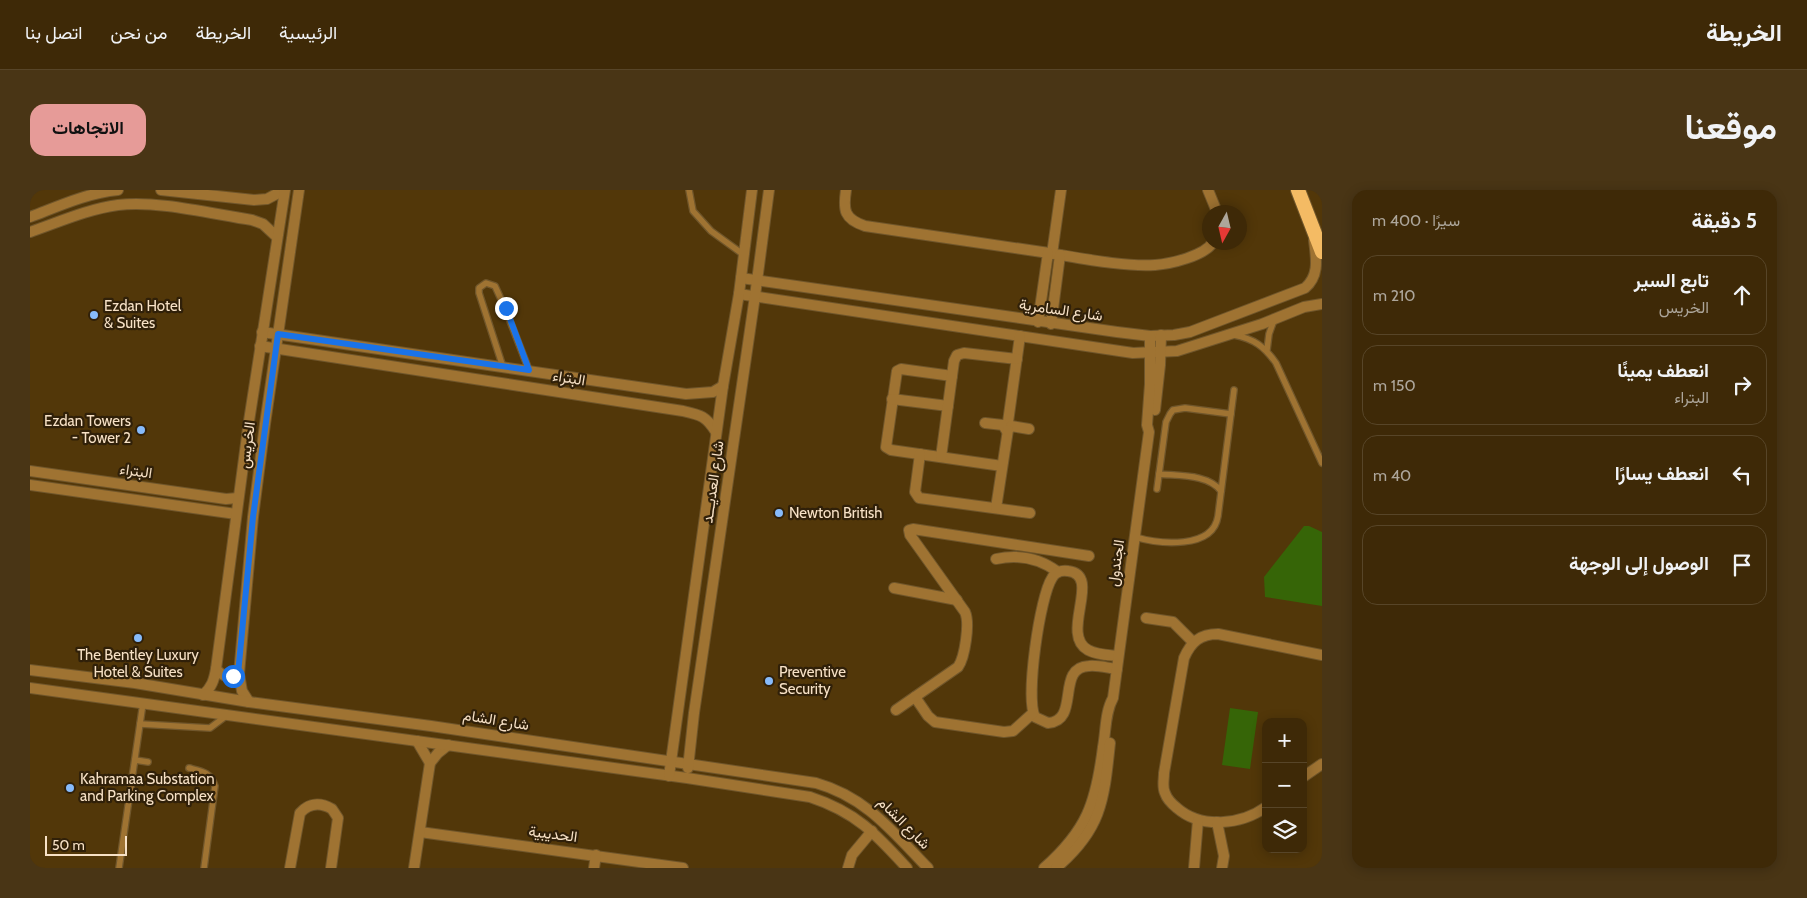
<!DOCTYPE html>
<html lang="ar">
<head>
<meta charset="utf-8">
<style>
  :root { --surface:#3e2907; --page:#493515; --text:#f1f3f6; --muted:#ada69b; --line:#574528; --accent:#e69b98 }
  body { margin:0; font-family:Cabin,Vazirmatn,sans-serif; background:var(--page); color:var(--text); direction:rtl }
  .controls { position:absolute; right:15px; bottom:15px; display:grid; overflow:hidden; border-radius:10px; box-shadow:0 2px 12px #0003 }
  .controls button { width:45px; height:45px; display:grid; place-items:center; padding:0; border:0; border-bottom:1px solid var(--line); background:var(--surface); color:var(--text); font:25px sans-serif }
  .compass { position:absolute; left:1172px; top:15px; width:45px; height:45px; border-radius:50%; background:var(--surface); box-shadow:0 2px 12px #0003; rotate:188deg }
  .scale { position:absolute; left:15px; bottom:12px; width:82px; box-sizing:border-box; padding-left:5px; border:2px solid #f7e1c6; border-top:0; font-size:14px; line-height:18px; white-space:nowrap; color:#f7e1c6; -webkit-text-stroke:4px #302009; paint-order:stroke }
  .stop { position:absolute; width:15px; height:15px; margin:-11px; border:4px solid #1a73e8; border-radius:50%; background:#fff }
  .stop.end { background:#1a73e8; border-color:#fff; box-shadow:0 1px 5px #0008 }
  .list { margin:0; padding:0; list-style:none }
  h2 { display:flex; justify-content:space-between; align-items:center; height:65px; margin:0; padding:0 20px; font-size:21px }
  h2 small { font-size:16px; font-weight:400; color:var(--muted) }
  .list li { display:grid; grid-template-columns:32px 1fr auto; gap:15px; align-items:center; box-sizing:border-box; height:80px; margin:0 10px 10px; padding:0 10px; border:1px solid var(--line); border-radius:15px }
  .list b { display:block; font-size:19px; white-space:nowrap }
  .list p { margin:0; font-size:16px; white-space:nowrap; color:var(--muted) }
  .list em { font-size:16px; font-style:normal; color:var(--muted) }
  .icon { flex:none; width:28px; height:28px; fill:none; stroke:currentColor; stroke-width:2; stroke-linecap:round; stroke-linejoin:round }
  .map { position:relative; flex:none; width:1292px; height:678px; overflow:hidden; direction:ltr; border-radius:15px }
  header { display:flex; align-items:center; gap:30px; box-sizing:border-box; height:70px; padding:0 25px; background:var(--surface); border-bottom:1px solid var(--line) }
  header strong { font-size:24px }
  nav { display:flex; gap:28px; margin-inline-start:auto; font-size:18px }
  .intro { display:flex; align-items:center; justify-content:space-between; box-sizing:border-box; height:120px; padding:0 30px }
  h1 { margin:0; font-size:35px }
  .button { padding:12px 22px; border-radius:15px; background:var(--accent); color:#111; font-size:18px; font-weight:700 }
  main { display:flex; gap:30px; padding:0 30px }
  aside { flex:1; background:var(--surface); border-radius:15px; box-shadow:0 2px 12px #0003 }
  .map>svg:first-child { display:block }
  .green { fill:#366507 }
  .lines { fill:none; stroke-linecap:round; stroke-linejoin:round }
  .service-casing { stroke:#70562b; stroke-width:8 }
  .minor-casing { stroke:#70562b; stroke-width:12 }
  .tertiary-casing { stroke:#70562b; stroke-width:12 }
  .trunk-casing { stroke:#70562b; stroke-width:16 }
  .service { stroke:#9f7332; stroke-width:5.5 }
  .minor { stroke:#9f7332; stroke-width:10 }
  .tertiary { stroke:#9f7332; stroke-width:10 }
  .trunk { stroke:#f4bb64; stroke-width:14 }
  .route { stroke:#1a73e8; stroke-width:6 }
  .poi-dot { fill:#87bbfb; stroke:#302009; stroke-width:2 }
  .labels { text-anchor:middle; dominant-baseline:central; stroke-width:4.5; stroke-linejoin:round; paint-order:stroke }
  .poi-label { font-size:15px; fill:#f7e1c6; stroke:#302009; text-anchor:start }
  .street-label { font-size:15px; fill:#f7e1c6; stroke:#302009 }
</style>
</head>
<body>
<header>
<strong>الخريطة</strong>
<nav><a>الرئيسية</a><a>الخريطة</a><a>من نحن</a><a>اتصل بنا</a></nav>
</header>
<div class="intro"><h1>موقعنا</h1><a class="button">الاتجاهات</a></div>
<main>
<aside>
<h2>5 دقيقة<small>سيرًا · 400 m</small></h2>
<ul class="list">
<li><svg class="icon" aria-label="ahead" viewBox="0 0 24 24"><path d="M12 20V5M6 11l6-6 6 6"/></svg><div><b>تابع السير</b><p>الخريس</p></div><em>210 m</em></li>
<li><svg class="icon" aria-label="right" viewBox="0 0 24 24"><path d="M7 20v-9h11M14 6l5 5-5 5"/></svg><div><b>انعطف يمينًا</b><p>البتراء</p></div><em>150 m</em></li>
<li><svg class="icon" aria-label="left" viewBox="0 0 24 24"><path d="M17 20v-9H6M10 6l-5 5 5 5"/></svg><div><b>انعطف يسارًا</b></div><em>40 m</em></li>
<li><svg class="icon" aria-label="arrive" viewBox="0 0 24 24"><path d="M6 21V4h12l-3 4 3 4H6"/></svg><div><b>الوصول إلى الوجهة</b></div></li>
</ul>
</aside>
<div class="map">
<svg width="1292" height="678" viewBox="0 0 1292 678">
  <rect width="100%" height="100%" fill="#523709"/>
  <g class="green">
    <polygon points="1274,336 1279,336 1292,342 1292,416 1235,407 1234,387"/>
    <polygon points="1200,518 1228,522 1220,579 1192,575"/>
  </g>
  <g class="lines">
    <defs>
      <g id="service">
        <polyline points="659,0 663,21 681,41 714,65"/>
        <path d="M1204 145C1224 149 1234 156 1246 173L1292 273"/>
        <polyline points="1237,160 1239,144 1244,130"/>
        <polyline points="473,177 449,103 449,98 456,93 465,96 475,118 499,180"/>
        <polyline points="1127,299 1129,284"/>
        <path d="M1191 301C1178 284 1149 286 1129 284L1136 232 1140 224 1143 220 1155 218 1201 224"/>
        <path d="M1105 347C1129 354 1183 360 1188 326L1204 200"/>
        <polyline points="110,534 180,538 196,526"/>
        <polyline points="105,570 118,572"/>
        <path d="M159 578C171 581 181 582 185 596L174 678"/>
        <polyline points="89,678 113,513"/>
      </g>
      <g id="minor">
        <polyline points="131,0 224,10 237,9 254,0"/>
        <path d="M816 0C813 20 814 29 835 36 896 45 958 54 1019 63 1050 68 1094 77 1125 75 1140 74 1175 66 1183 52"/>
        <polyline points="1178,0 1187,22"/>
        <path d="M0 27C29 16 57 3 88 0"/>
        <path d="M0 42C29 32 58 19 88 15 127 10 182 24 222 30L233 34 247 47"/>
        <polyline points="1022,64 1031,0"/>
        <path d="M711 88 1087 142 1120 146 1144 145 1160 142 1275 98C1290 85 1286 68 1284 50"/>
        <polyline points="709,104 1103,163 1147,161 1232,134 1274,117 1292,114"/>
        <polyline points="1008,132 1018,63"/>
        <polyline points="1021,134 1030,65"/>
        <polyline points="232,142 656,204 683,202 693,196"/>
        <path d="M230 156 653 221C671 225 676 226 686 242"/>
        <polyline points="922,186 871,179 867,181 856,257 861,260 972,276"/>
        <polyline points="862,209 918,216"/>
        <polyline points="1125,220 1130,175 1131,145"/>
        <polyline points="978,232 990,146"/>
        <polyline points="955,233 973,235 976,240 981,237"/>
        <polyline points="981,236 999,239"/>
        <polyline points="890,264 885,302 889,308 1000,323"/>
        <polyline points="911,267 924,171 927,165 934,163 987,169"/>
        <polyline points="0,281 196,309 208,308"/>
        <polyline points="0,295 206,324"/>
        <polyline points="966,318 978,240"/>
        <path d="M966 369C989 364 1009 368 1028 382"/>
        <polyline points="864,398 927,410"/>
        <polyline points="1116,428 1143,432 1163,452"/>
        <path d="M186 479C193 487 199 488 209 484"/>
        <path d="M1087 479C1078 478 1068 475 1059 476 1025 477 1051 531 1018 533L1005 527C995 508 1010 406 1022 388 1025 382 1032 380 1038 381 1073 385 1029 444 1058 460 1067 465 1079 465 1088 466"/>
        <path d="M173 505C182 497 184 490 186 479L219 231 255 0"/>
        <polyline points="885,507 898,526 905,532 974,542 983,541 1003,523"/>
        <polyline points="219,512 212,501 209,484 223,327 235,234 269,0"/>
        <path d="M866 520 928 477C935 467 940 433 935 422L880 345 879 340 883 339 1059 366"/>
        <polyline points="387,551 400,573"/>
        <polyline points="1273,587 1292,574"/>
        <path d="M1236 617C1211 635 1171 639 1147 618 1142 614 1137 609 1135 603 1132 597 1134 590 1134 583L1154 468C1161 452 1170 444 1188 444L1292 465"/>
        <polyline points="1187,632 1194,666 1192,678"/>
        <polyline points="390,642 653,678"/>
        <path d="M260 678 270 623C279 613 290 612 302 619L308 628 301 678"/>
        <polyline points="384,678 400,573 408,563 418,555"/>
        <polyline points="564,678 566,665"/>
        <polyline points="818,678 822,665 842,641"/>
        <path d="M1014 678C1057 640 1066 613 1073 557 1076 541 1075 522 1083 508L1119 242 1117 235 1120 194V146"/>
        <path d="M1026 678C1072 639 1074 610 1080 553"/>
        <polyline points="1164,678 1168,630"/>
      </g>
      <g id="tertiary">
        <path d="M0 480 105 493 219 512 401 536 786 593C836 607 863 642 898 678"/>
        <path d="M0 498 657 588 780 607C826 622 846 644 877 678"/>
        <polyline points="658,578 664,523 725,106 739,0"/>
        <polyline points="639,586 693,196 709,104 722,0"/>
      </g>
      <polyline id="trunk" points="1268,0 1292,62"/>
    </defs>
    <use href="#service" class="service-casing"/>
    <use href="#minor" class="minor-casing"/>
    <use href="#tertiary" class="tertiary-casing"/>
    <use href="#trunk" class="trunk-casing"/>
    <use href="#service" class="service"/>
    <use href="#minor" class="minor"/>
    <use href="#tertiary" class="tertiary"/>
    <use href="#trunk" class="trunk"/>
  </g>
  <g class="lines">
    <polyline class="route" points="203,486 208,484 223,327 248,144 499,180 476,118"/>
  </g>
  <g class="poi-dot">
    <circle cx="64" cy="125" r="5"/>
    <circle cx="111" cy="240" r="5"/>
    <circle cx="749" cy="323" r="5"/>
    <circle cx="108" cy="448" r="5"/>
    <circle cx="739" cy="491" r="5"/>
    <circle cx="40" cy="598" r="5"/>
  </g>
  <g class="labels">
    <g class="poi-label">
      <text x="74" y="116">Ezdan Hotel<tspan x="74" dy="17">&amp; Suites</tspan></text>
      <text x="101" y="231" text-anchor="end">Ezdan Towers<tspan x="101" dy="17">- Tower 2</tspan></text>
      <text x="759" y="323">Newton British</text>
      <text x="108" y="465" text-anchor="middle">The Bentley Luxury<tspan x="108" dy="17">Hotel &amp; Suites</tspan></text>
      <text x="749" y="482">Preventive<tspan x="749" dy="17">Security</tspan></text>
      <text x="50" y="589">Kahramaa Substation<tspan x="50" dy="17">and Parking Complex</tspan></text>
    </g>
    <g class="street-label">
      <text transform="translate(1031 120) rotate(8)">شارع السامرية</text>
      <text transform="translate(539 188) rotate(9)">البتراء</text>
      <text transform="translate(217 255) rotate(-83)">الخريس</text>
      <text transform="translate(106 281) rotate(8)">البتراء</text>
      <text transform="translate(683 292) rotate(-82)">شارع العديـــد</text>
      <text transform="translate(1086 373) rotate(-82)">الجندول</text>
      <text transform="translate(466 530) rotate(9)">شارع الشام</text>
      <text transform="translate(874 633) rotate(45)">شارع الشام</text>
      <text transform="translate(523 644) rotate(7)">الحديبية</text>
    </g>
  </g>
</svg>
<div class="controls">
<button>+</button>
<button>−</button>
<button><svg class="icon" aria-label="layers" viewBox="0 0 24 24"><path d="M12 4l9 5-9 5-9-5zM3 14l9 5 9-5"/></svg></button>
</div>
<svg class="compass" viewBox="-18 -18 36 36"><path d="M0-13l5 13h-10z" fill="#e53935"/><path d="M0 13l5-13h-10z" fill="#ada69b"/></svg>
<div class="scale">50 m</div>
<div class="stop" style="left:203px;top:486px"></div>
<div class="stop end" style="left:476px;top:118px"></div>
</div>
</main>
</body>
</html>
